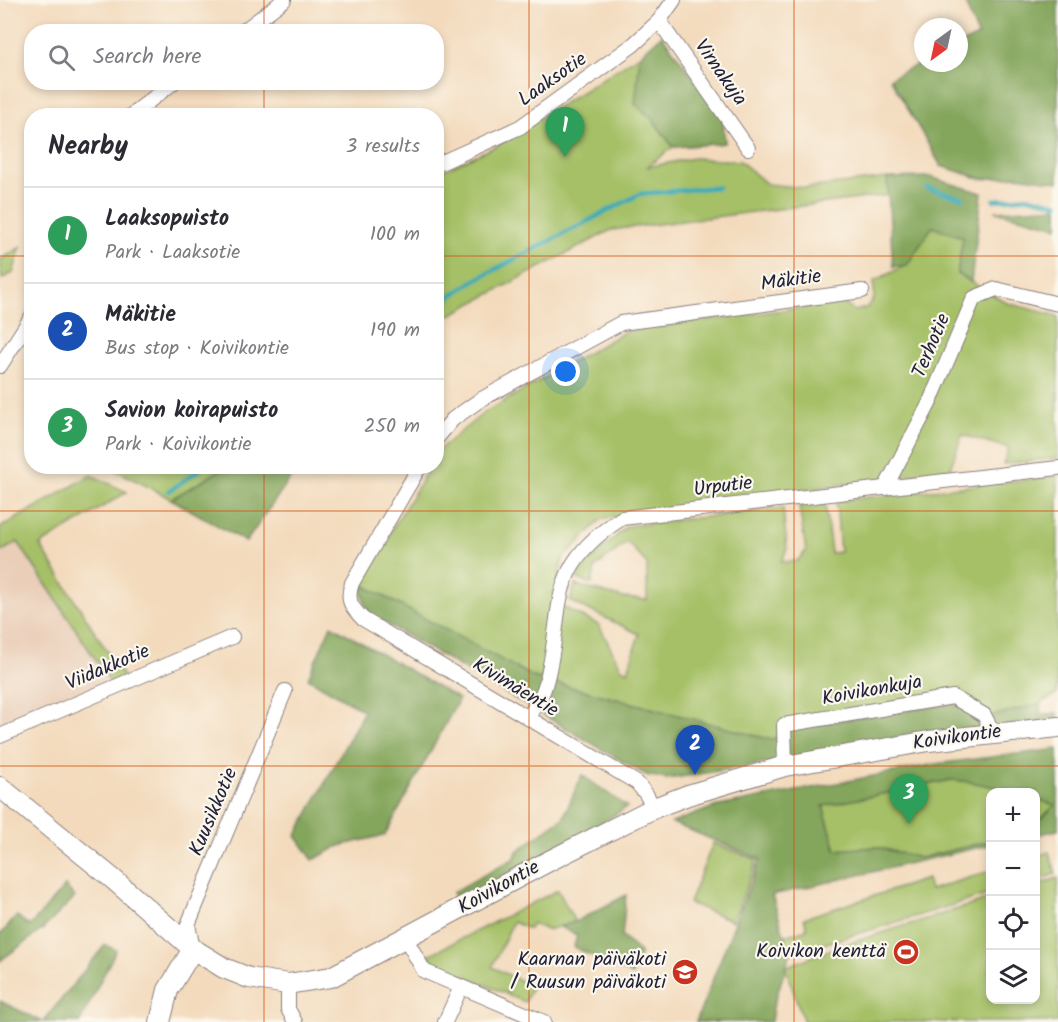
<!DOCTYPE html>
<html lang="en">
<head>
<meta charset="utf-8">
<style>
  :root { --surface:#fff; --page:#f7f7f7; --text:#2b2b33; --muted:#7c7c81; --line:#e1e1e2; --accent:#b45309 }
  body { margin:0; font-family:Kalam,sans-serif; background:var(--page); color:var(--text) }
  .controls { position:absolute; right:18px; bottom:18px; display:grid; overflow:hidden; border-radius:12px; box-shadow:0 3px 9px #0003 }
  .controls button { width:54px; height:54px; display:grid; place-items:center; padding:0; border:0; border-bottom:2px solid var(--line); background:var(--surface); color:var(--text); font:30px sans-serif }
  .compass { position:absolute; left:914px; top:18px; width:54px; height:54px; border-radius:50%; background:var(--surface); box-shadow:0 3px 9px #0003; rotate:213deg }
  .you { position:absolute; left:566px; top:372px; width:21px; height:21px; margin:-15px; border:4px solid #fff; border-radius:50%; background:#1a73e8; box-shadow:0 0 0 9px #1a73e833 }
  .badge { display:grid; place-items:center; width:39px; height:39px; border-radius:50%; background:var(--accent); color:#fff; font-size:20px; font-weight:700 }
  .pin { position:absolute; translate:-50% -50px; filter:drop-shadow(0 2px 3px #0008) }
  .pin::after { content:''; position:absolute; top:32px; width:21px; height:18px; background:inherit; clip-path:polygon(0 0,100% 0,50% 100%) }
  .list { margin:0; padding:0; list-style:none }
  h2 { display:flex; justify-content:space-between; align-items:center; height:78px; margin:0; padding:0 24px; font-size:26px }
  h2 small { font-size:20px; font-weight:400; color:var(--muted) }
  .list li { display:grid; grid-template-columns:39px 1fr auto; gap:18px; align-items:center; box-sizing:border-box; height:96px; padding:0 24px; border-top:2px solid var(--line) }
  .list b { display:block; font-size:22px; white-space:nowrap }
  .list p { margin:0; font-size:20px; white-space:nowrap; color:var(--muted) }
  .list em { font-size:20px; font-style:normal; color:var(--muted) }
  .icon { flex:none; width:33px; height:33px; fill:none; stroke:currentColor; stroke-width:2; stroke-linecap:round; stroke-linejoin:round }
  .map { position:relative; flex:none; width:1058px; height:1022px; overflow:hidden }
  .search { position:absolute; background:var(--surface); box-shadow:0 3px 9px #0003; left:24px; top:24px; width:420px; height:66px; display:flex; align-items:center; gap:15px; box-sizing:border-box; padding:0 21px; border-radius:24px; color:var(--muted); font-size:22px }
  .panel { position:absolute; background:var(--surface); box-shadow:0 3px 9px #0003; left:24px; top:108px; width:420px; height:366px; border-radius:24px }
  .map>svg:first-child { display:block }
  .built { fill:#eaceb8 }
  .green { fill:#a5c066; stroke:#647150; stroke-width:1.5 }
  .forest { fill:#84a65b; stroke:#53644b; stroke-width:1.5 }
  .lines { fill:none; stroke-linecap:round; stroke-linejoin:round }
  .stream { stroke:#3aabb6; stroke-width:4.5 }
  .street-casing { stroke:#8a7e7c; stroke-width:16 }
  .secondary-casing { stroke:#8a7e7c; stroke-width:22 }
  .street { stroke:#fff; stroke-width:14 }
  .secondary { stroke:#fff; stroke-width:20 }
  .grid { fill:none; stroke:#d45411; stroke-width:1.5; stroke-opacity:0.55 }
  .labels { text-anchor:middle; dominant-baseline:central; stroke-width:4.5; stroke-linejoin:round; paint-order:stroke }
  .street-label { font-size:20px; fill:#22223b; stroke:#fbf7ec }
  .poi-label { font-size:20px; fill:#22223b; stroke:#fbf7ec; text-anchor:end }
</style>
</head>
<body>
<div class="map">
<svg width="1058" height="1022" viewBox="0 0 1058 1022">
  <rect width="100%" height="100%" fill="#fbf7ec"/>
  <filter id="ink" filterUnits="userSpaceOnUse"><feTurbulence type="fractalNoise" baseFrequency=".0167" numOctaves="2"/><feDisplacementMap in="SourceGraphic" scale="12" xChannelSelector="R" yChannelSelector="G"/><feConvolveMatrix kernelMatrix="1 2 1 2 8 2 1 2 1" color-interpolation-filters="sRGB"/></filter>
  <filter id="wash" filterUnits="userSpaceOnUse"><feTurbulence type="fractalNoise" baseFrequency=".008" numOctaves="4" result="noise"/><feDisplacementMap in="SourceGraphic" scale="24" xChannelSelector="R" yChannelSelector="G"/><feGaussianBlur stdDeviation="1.35" result="paint"/><feColorMatrix in="noise" values="0 0 0 0 0 0 0 0 0 0 0 0 0 0 0 0 0 1.4 0 .05"/><feComposite in="paint" operator="in"/></filter>
  <g filter="url(#wash)">
    <rect width="100%" height="100%" fill="#f3dabc"/>
    <polygon class="built" points="18,542 111,683 70,701 0,727 0,553"/>
    <g class="green">
      <polygon points="662,35 725,143 673,147 647,167 694,158 740,161 767,184 807,188 887,178 889,195 611,230 437,322 437,173 496,146 640,55"/>
      <polygon points="932,227 963,237 957,274 1007,303 1058,316 1058,458 1003,464 1009,448 962,435 950,469 602,519 563,558 553,602 599,625 621,668 628,671 639,634 570,601 575,585 624,598 647,600 647,564 627,542 595,568 592,584 577,579 583,567 627,526 783,508 787,549 781,562 797,561 806,551 799,506 825,504 831,553 840,552 836,501 1058,476 1057,694 1040,704 993,716 952,704 791,728 772,740 533,677 359,583 430,467 436,466 437,455 441,448 485,412 626,331 843,302 854,311 866,308 874,299 874,281 907,265"/>
      <polygon points="21,247 13,273 2,279 0,260"/>
      <polygon points="110,467 226,467 171,499"/>
      <polygon points="91,475 127,492 40,545 124,678 111,683 18,542 0,552 0,528"/>
      <polygon points="951,780 971,781 1012,792 990,792 990,841 920,858 876,847 836,850 823,806"/>
      <polygon points="1036,799 1055,805 1036,824"/>
      <polygon points="713,843 757,860 733,921 689,903"/>
      <polygon points="1049,852 1056,874 1036,880 1036,856"/>
      <polygon points="990,871 990,894 790,954 784,936 807,929 804,918 927,879 930,890"/>
      <polygon points="1058,878 1058,1022 804,1022 785,967 840,946 990,899 990,1000 1036,1000 1036,885"/>
      <polygon points="558,890 575,922 547,930 532,923 529,929 513,922 492,967 532,986 525,1002 437,964 427,956"/>
    </g>
    <g class="forest">
      <polygon points="964,0 1058,0 1058,182 1017,176 982,179 941,166 890,78 923,62 959,63 959,45 978,36"/>
      <polygon points="662,35 723,118 725,143 673,147 653,120 635,104 640,55"/>
      <polygon points="930,177 982,193 971,282 957,274 963,237 932,227 907,265 893,267 887,178"/>
      <polygon points="1058,207 1058,227 995,211"/>
      <polygon points="226,467 298,467 246,542 171,499"/>
      <polygon points="359,583 533,677 772,740 791,728 952,704 993,716 1040,704 1041,714 1058,713 1058,718 667,779 646,775 368,613"/>
      <polygon points="331,625 459,699 385,835 339,846 313,860 296,836 364,711 308,678"/>
      <path d="M1058 749V830L1036 835V824L1055 805 1036 799V792C1005 792 980 781 950 780L823 806 836 850 876 847 920 858 990 841V845L772 895 790 954 773 1007 771 1022H696L760 859 672 823 714 807 935 764Z"/>
      <polygon points="582,775 627,807 591,830 456,902 453,892 515,858 517,851 563,818"/>
      <polygon points="65,886 75,897 43,929 0,961 0,935 17,916 30,926"/>
      <polygon points="626,895 622,937 640,952 632,975 574,947 577,935 560,927 575,922"/>
      <polygon points="105,945 116,950 80,1022 0,1022 0,1001 43,1022"/>
    </g>
    <g class="lines">
      <g class="stream">
        <polyline points="927,188 963,198"/>
        <polyline points="994,200 1030,197 1058,204"/>
        <polyline points="436,306 475,280 640,194 718,187"/>
        <polyline points="169,491 205,466"/>
      </g>
    </g>
  </g>
  <g filter="url(#ink)">
    <g class="lines">
      <defs>
        <g id="street">
          <polyline points="659,21 748,148"/>
          <polyline points="242,32 284,0"/>
          <polyline points="130,116 174,82"/>
          <polyline points="436,165 520,127 633,45 659,21 674,0"/>
          <polyline points="0,366 32,316"/>
          <polyline points="436,439 453,419 480,400 621,323 862,291"/>
          <path d="M420 466 352 583C346 600 351 607 363 619L637 783 646 794 654 808"/>
          <polyline points="885,488 929,404 974,298 996,289 1058,304"/>
          <path d="M528 718C534 708 542 697 545 686 567 610 541 570 622 518L1058 468"/>
          <polyline points="0,736 232,637"/>
          <polyline points="785,766 784,725 953,697 984,715 993,732"/>
          <polyline points="406,939 424,971 544,1022"/>
          <polyline points="193,949 188,925 192,915 285,691"/>
          <polyline points="288,984 288,1009 295,1022"/>
          <polyline points="445,1022 461,987"/>
        </g>
        <g id="secondary">
          <polyline points="0,787 113,879 193,949 224,968 249,978 288,984 331,977 549,861 654,808 688,795 785,766 929,741 1058,727"/>
          <polyline points="160,1022 168,990 193,949"/>
        </g>
      </defs>
      <use href="#street" class="street-casing"/>
      <use href="#secondary" class="secondary-casing"/>
      <use href="#street" class="street"/>
      <use href="#secondary" class="secondary"/>
    </g>
  </g>
  <path class="grid" d="M264 0V32M529 0V1022M794 0V1022M264 82V116M0 256H32M436 256H1058M264 466V1022M0 511H1058M0 766H1058"/>
  <defs>
    <symbol id="stadium-disc" viewBox="-11 -11 22 22"><circle r="9.5" fill="#c8321e" stroke="#fbf7ec"/><path d="M0-5a6.5 5 0 1 0 0 10a6.5 5 0 1 0 0-10ZM-3.5-1.8h7v3.6h-7Z" fill="#fff"/></symbol>
    <symbol id="school-disc" viewBox="-11 -11 22 22"><circle r="9.5" fill="#c8321e" stroke="#fbf7ec"/><path d="M0-5L7-2L0 1L-7-2ZM-4 1L0 2.5L4 1V4Q0 6-4 4Z" fill="#fff"/></symbol>
  </defs>
  <g fill-rule="evenodd">
    <use href="#stadium-disc" x="891" y="937" width="30" height="30"/>
    <use href="#school-disc" x="670" y="957" width="30" height="30"/>
  </g>
  <g class="labels">
    <g class="street-label">
      <text transform="translate(720 73) rotate(55)">Virnakuja</text>
      <text transform="translate(553 80) rotate(-35)">Laaksotie</text>
      <text transform="translate(791 281) rotate(-8)">Mäkitie</text>
      <text transform="translate(932 346) rotate(-67)">Terhotie</text>
      <text transform="translate(723 487) rotate(-7)">Urputie</text>
      <text transform="translate(108 668) rotate(-23)">Viidakkotie</text>
      <text transform="translate(515 688) rotate(31)">Kivimäentie</text>
      <text transform="translate(872 691) rotate(-10)">Koivikonkuja</text>
      <text transform="translate(957 738) rotate(-8)">Koivikontie</text>
      <text transform="translate(214 812) rotate(-67)">Kuusikkotie</text>
      <text transform="translate(499 888) rotate(-29)">Koivikontie</text>
    </g>
    <g class="poi-label">
      <text x="886" y="952">Koivikon kenttä</text>
      <text x="666" y="960">Kaarnan päiväkoti<tspan x="666" dy="23">/ Ruusun päiväkoti</tspan></text>
    </g>
  </g>
</svg>
<div class="controls">
<button>+</button>
<button>−</button>
<button><svg class="icon" aria-label="locate" viewBox="0 0 24 24"><circle cx="12" cy="12" r="6"/><path d="M12 2v4M12 18v4M2 12h4M18 12h4"/></svg></button>
<button><svg class="icon" aria-label="layers" viewBox="0 0 24 24"><path d="M12 4l9 5-9 5-9-5zM3 14l9 5 9-5"/></svg></button>
</div>
<svg class="compass" viewBox="-18 -18 36 36"><path d="M0-13l5 13h-10z" fill="#e53935"/><path d="M0 13l5-13h-10z" fill="#7c7c81"/></svg>
<div class="you"></div>
<div class="pin badge" style="left:565px;top:157px;background:#2e9e5b">1</div>
<div class="pin badge" style="left:695px;top:775px;background:#1a4fb4">2</div>
<div class="pin badge" style="left:909px;top:824px;background:#2e9e5b">3</div>
<div class="search"><svg class="icon" aria-label="search" viewBox="0 0 24 24"><circle cx="10" cy="10" r="6"/><path d="M15 15l6 6"/></svg>Search here</div>
<section class="panel">
<h2>Nearby<small>3 results</small></h2>
<ul class="list">
<li><span class="badge" style="background:#2e9e5b">1</span><div><b>Laaksopuisto</b><p>Park · Laaksotie</p></div><em>100 m</em></li>
<li><span class="badge" style="background:#1a4fb4">2</span><div><b>Mäkitie</b><p>Bus stop · Koivikontie</p></div><em>190 m</em></li>
<li><span class="badge" style="background:#2e9e5b">3</span><div><b>Savion koirapuisto</b><p>Park · Koivikontie</p></div><em>250 m</em></li>
</ul>
</section>
</div>
</body>
</html>
